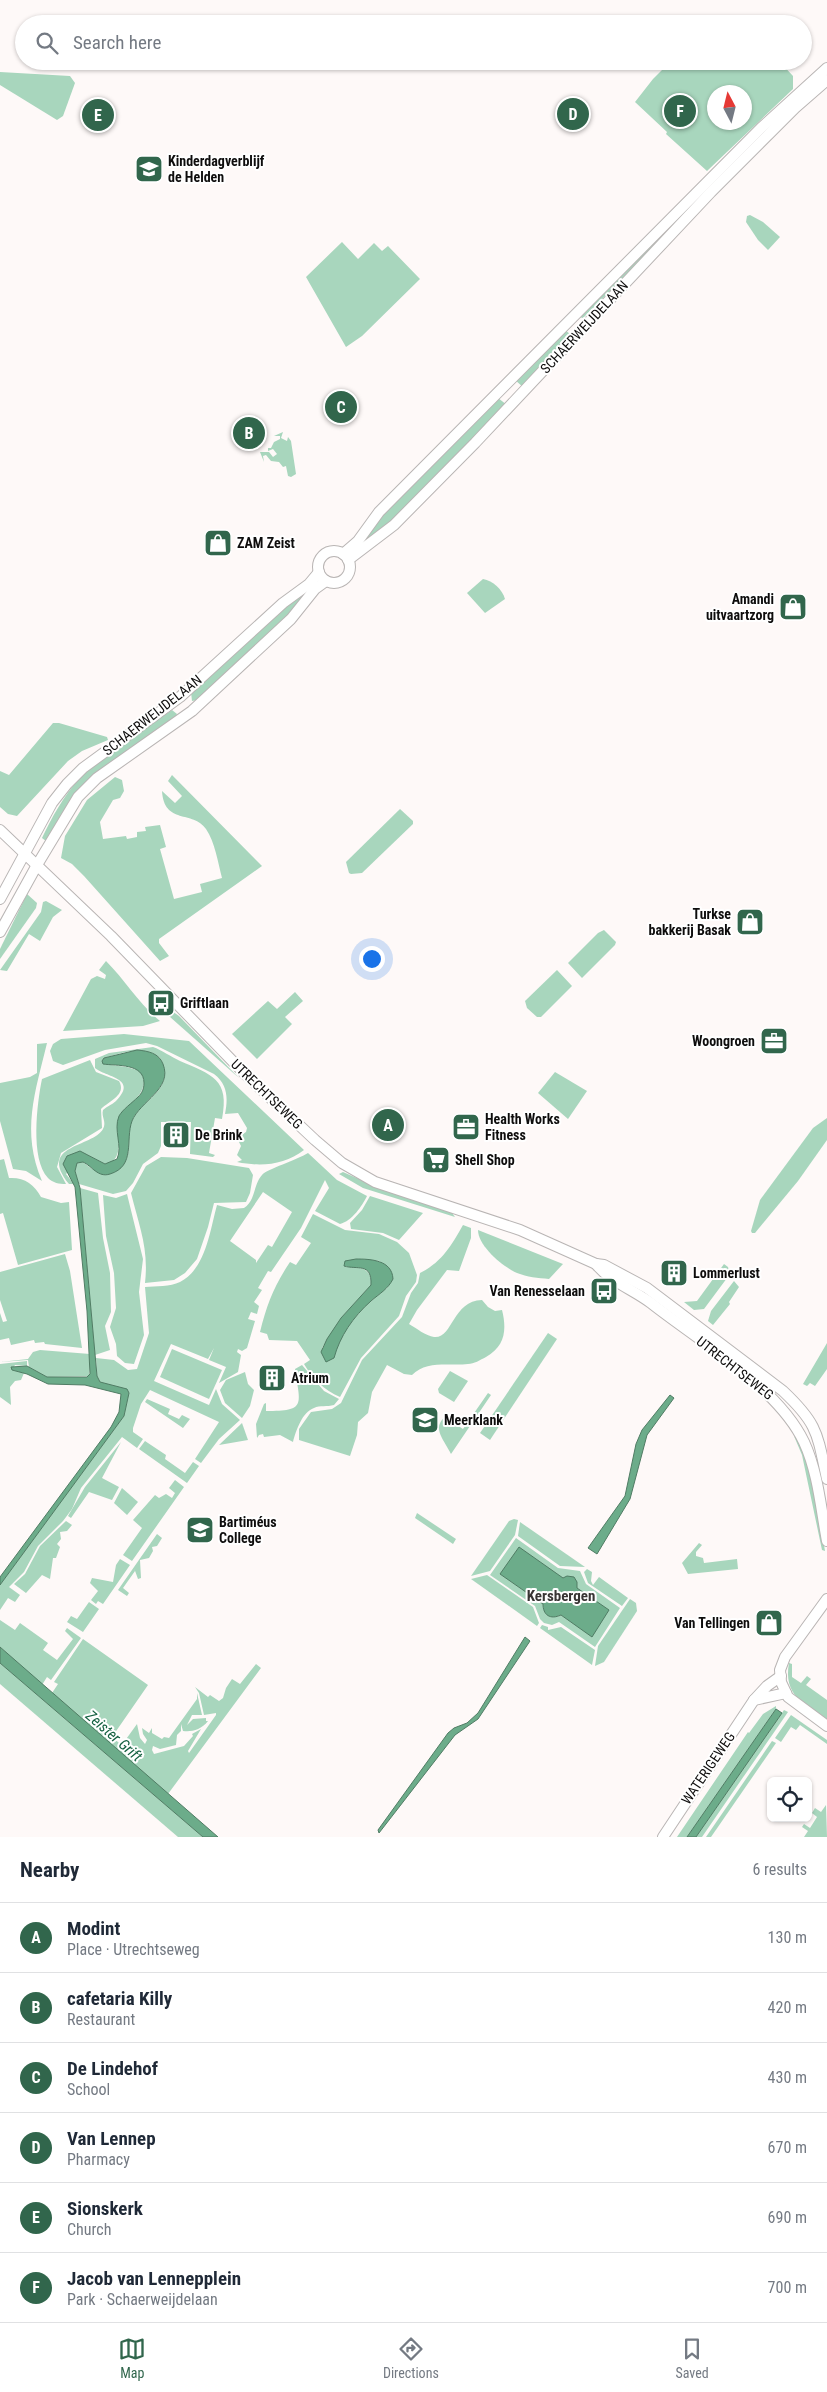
<!DOCTYPE html>
<html lang="en">
<head>
<meta charset="utf-8">
<style>
  :root { --surface:#fff; --page:#f2f2f3; --text:#1f2937; --muted:#747a83; --line:#e0e1e3; --accent:#31664c }
  body { margin:0; font-family:"Roboto Condensed",sans-serif; background:var(--page); color:var(--text) }
  .controls { position:absolute; right:15px; bottom:15px; display:grid; overflow:hidden; border-radius:8px; box-shadow:0 1px 4px #0004 }
  .controls button { width:45px; height:45px; display:grid; place-items:center; padding:0; border:0; border-bottom:1px solid var(--line); background:var(--surface); color:var(--text); font:25px sans-serif }
  .compass { position:absolute; left:707px; top:85px; width:45px; height:45px; border-radius:50%; background:var(--surface); box-shadow:0 1px 4px #0004; rotate:353deg }
  .you { position:absolute; left:371px; top:958px; width:18px; height:18px; margin:-12px; border:4px solid #fff; border-radius:50%; background:#1a73e8; box-shadow:0 0 0 8px #1a73e833 }
  .badge { display:grid; place-items:center; width:32px; height:32px; border-radius:50%; background:var(--accent); color:#fff; font-size:16px; font-weight:700 }
  .pin { position:absolute; translate:-50% -50%; border:2px solid #fff; box-shadow:0 1px 5px #0006 }
  .list { margin:0; padding:0; list-style:none }
  h2 { display:flex; justify-content:space-between; align-items:center; height:65px; margin:0; padding:0 20px; font-size:21px }
  h2 small { font-size:16px; font-weight:400; color:var(--muted) }
  .list li { display:grid; grid-template-columns:32px 1fr auto; gap:15px; align-items:center; box-sizing:border-box; height:70px; padding:0 20px; border-top:1px solid var(--line) }
  .list b { display:block; font-size:19px; white-space:nowrap }
  .list p { margin:0; font-size:16px; white-space:nowrap; color:var(--muted) }
  .list em { font-size:16px; font-style:normal; color:var(--muted) }
  .icon { flex:none; width:28px; height:28px; fill:none; stroke:currentColor; stroke-width:2; stroke-linecap:round; stroke-linejoin:round }
  .map { position:relative; flex:none; width:827px; height:1837px; overflow:hidden }
  .search { position:absolute; background:var(--surface); box-shadow:0 1px 4px #0004; left:15px; right:15px; top:15px; height:55px; display:flex; align-items:center; gap:12px; box-sizing:border-box; padding:0 18px; border-radius:28px; color:var(--muted); font-size:19px }
  .sheet { height:485px; background:var(--surface) }
  nav { display:flex; justify-content:space-around; align-items:center; box-sizing:border-box; height:70px; border-top:1px solid var(--line); background:var(--surface); font-size:14px; color:var(--muted) }
  nav a { display:grid; justify-items:center; gap:2px }
  nav .on { color:var(--accent) }
  .map>svg:first-child { display:block }
  .green { fill:#a8d6bd; fill-rule:evenodd }
  .water { fill:#6cac8a; stroke:#507c64 }
  .lines { fill:none; stroke-linecap:round; stroke-linejoin:round }
  .secondary-casing { stroke:#b9b5b4; stroke-width:12 }
  .secondary { stroke:#fff; stroke-width:10 }
  .labels { text-anchor:middle; dominant-baseline:central; stroke-width:4; stroke-linejoin:round; paint-order:stroke }
  .poi-label { font-size:14px; font-weight:bold; fill:#0e0d0d; stroke:#fff; text-anchor:start }
  .street-label { font-size:14px; fill:#0e0d0d; stroke:#fff }
  .neighbourhood-label { font-size:15px; font-weight:bold; fill:#383534; stroke:#fff }
  .water-label { font-size:15px; font-style:italic; fill:#156141; stroke:#fff }
</style>
</head>
<body>
<div class="map">
<svg width="827" height="1837" viewBox="0 0 827 1837">
  <rect width="100%" height="100%" fill="#fef9f8"/>
  <g class="green">
    <path d="M671 61H779L793 76V89L707 171 666 134 667 132 635 102 653 79ZM744 92V122H714V92Z"/>
    <polygon points="0,72 70,76 75,83 63,116 57,120 0,85"/>
    <polygon points="699,193 703,199 583,318 579,317"/>
    <polygon points="750,215 763,222 780,237 768,250 758,240 746,222 747,216"/>
    <polygon points="342,242 358,259 374,243 382,251 388,246 420,279 362,336 346,347 306,277"/>
    <polygon points="564,329 571,335 523,387 515,380"/>
    <polygon points="498,398 507,405 383,529 364,541 380,517"/>
    <polygon points="283,432 281,438 287,441 288,437 291,441 296,474 291,477 288,476 286,466 283,467 279,462 271,461 266,455 263,456 264,462 260,452 269,452 273,457 277,454 273,449 268,451 268,448 271,448 274,442 280,439 280,436 274,436"/>
    <path d="M483 579C493 581 502 589 505 599L485 613 467 593Z"/>
    <polygon points="310,587 290,614 197,700 192,701 191,692 285,606"/>
    <path d="M172 710 177 714 175 718 95 778 46 841 42 838C52 817 63 797 79 779 99 756 146 728 172 710Z"/>
    <polygon points="53,723 59,723 107,737 108,740 82,751 68,761 17,816 8,814 0,807 0,771 9,775"/>
    <path d="M172 775 262 866 159 939V943L169 956 160 961 84 876 72 864 61 858 65 836 87 800 115 777 122 780 124 791 120 798 113 800 100 822 103 839 126 836 127 839 137 837V832L146 831 145 827 160 825 166 847 160 849 174 899 202 892 200 884 222 878C218 863 215 842 206 829 193 810 164 825 162 791L175 803 182 796 168 781Z"/>
    <polygon points="400,809 413,821 413,824 362,873 351,874 349,873 346,862"/>
    <polygon points="27,894 37,903 36,908 0,959 0,949"/>
    <polygon points="46,901 62,910 53,917 40,941 29,934 7,971 0,970 41,912 43,902"/>
    <polygon points="604,930 616,942 615,945 582,978 568,963 598,933"/>
    <path d="M106 961C125 980 139 1004 160 1021L143 1026 63 1031 91 979 97 976 105 979 106 975 99 970Z"/>
    <polygon points="557,970 572,986 541,1017 537,1017 527,1008 525,1001"/>
    <polygon points="295,992 303,1001 285,1017 292,1024 257,1059 232,1034 268,1001 277,1009"/>
    <polygon points="162,1004 179,1016 239,1078 161,1009 160,1006"/>
    <path d="M124 1034 189 1041 304 1150C285 1165 261 1167 237 1162L242 1160 237 1155 241 1146 237 1138 246 1132 247 1128 238 1113 225 1114C228 1098 228 1085 214 1074L157 1046 146 1043 105 1050 63 1065 53 1061 50 1051 53 1044 61 1039Z"/>
    <path d="M47 1043C35 1093 21 1131 42 1181L26 1171 13 1169 0 1121V1083L30 1077 37 1073V1044Z"/>
    <path d="M153 1047C162 1050 171 1057 180 1061 212 1075 230 1079 222 1119L215 1118 209 1153 215 1155 213 1157 190 1154 191 1122H161V1146L158 1153 143 1164 133 1183 126 1191 113 1194 79 1184 75 1171 77 1163 83 1162 92 1169 115 1172C138 1156 123 1139 133 1119 140 1104 159 1096 164 1080 166 1072 164 1065 160 1058 144 1044 123 1053 104 1058L111 1065 127 1067 140 1071C153 1089 130 1104 119 1116 115 1132 127 1161 105 1164L86 1154 66 1174 74 1184H69C37 1144 92 1148 103 1129 107 1122 101 1117 103 1110 107 1106 112 1105 116 1101 139 1078 105 1077 95 1068V1059L109 1053Z"/>
    <path d="M90 1060 96 1072 119 1081C127 1095 109 1101 101 1109L102 1128 61 1153 57 1167 66 1184C59 1184 53 1183 48 1178 30 1159 37 1103 42 1079Z"/>
    <polygon points="555,1072 587,1091 568,1119 538,1093"/>
    <polygon points="827,1118 827,1140 798,1181 755,1233 752,1233 751,1231 760,1200 813,1128"/>
    <path d="M308 1153 337 1180 367 1196C362 1206 352 1221 340 1224L315 1211 329 1188 325 1180 301 1228 271 1272 268 1271 258 1288 262 1290 254 1302 259 1306 257 1314 251 1312 248 1319 255 1321 247 1348 242 1351 238 1349 237 1352 241 1355 238 1372 219 1383 226 1367 209 1360 214 1348 208 1359 171 1344 154 1381 209 1405 216 1389 222 1404 240 1420 219 1439 201 1463 195 1459 219 1422 150 1390 141 1404 133 1428V1432L143 1439 137 1448 122 1437 81 1488 72 1509 63 1521 38 1546 24 1572 9 1587 20 1595 15 1602 8 1598 0 1610V1585L124 1416 129 1392 100 1382 97 1376 96 1358 114 1360 128 1370 137 1369 149 1333 145 1287C156 1286 170 1287 180 1282 206 1269 210 1230 217 1205L232 1209 244 1208C256 1200 253 1185 262 1175 267 1169 297 1160 308 1153ZM263 1192 292 1212 272 1247 268 1245 256 1263V1260L230 1241Z"/>
    <path d="M161 1157 187 1158 249 1168 253 1175 250 1193 246 1202 214 1203 208 1227 197 1259 185 1273 174 1280 145 1283C149 1248 139 1226 131 1193L146 1166Z"/>
    <path d="M4 1159 9 1178C24 1177 34 1184 41 1197L61 1203 69 1202 72 1250 18 1265 3 1213 0 1214V1160Z"/>
    <polygon points="343,1172 386,1191 452,1213 455,1217 363,1188 339,1174"/>
    <polygon points="80,1188 98,1193 103,1238 110,1273 111,1312 105,1326 110,1350 95,1355"/>
    <polygon points="127,1194 143,1259 139,1292 144,1335 134,1364 125,1363 117,1356 116,1344 110,1327 116,1308 114,1273 106,1236 103,1195 116,1198"/>
    <polygon points="370,1196 423,1213 399,1240 383,1233 351,1229 350,1223 362,1210"/>
    <path d="M313 1214 345 1230 379 1234 397 1242 409 1253 417 1275 416 1282 406 1296 399 1316 361 1358 340 1397C324 1390 313 1379 304 1364L310 1360 297 1341 269 1340 267 1334 260 1332C267 1304 274 1286 290 1262L296 1265 311 1243 301 1237ZM356 1259 380 1261 388 1287C368 1303 348 1321 337 1346L322 1348 341 1318 371 1285C372 1267 359 1267 345 1267Z"/>
    <path d="M463 1225 471 1228V1238L459 1271 447 1270 417 1310 409 1324C416 1328 426 1336 434 1337 453 1339 452 1301 482 1300L488 1307 495 1311 502 1310C507 1330 505 1346 486 1357 480 1360 474 1364 468 1364 449 1366 426 1360 412 1375L404 1374 387 1365 372 1392 368 1413 358 1422 357 1435 350 1456 299 1440V1429L311 1412 332 1409 341 1403 362 1360 402 1317 411 1293 418 1283 420 1273C442 1262 451 1246 463 1225Z"/>
    <path d="M478 1230 563 1264 549 1279C538 1278 527 1277 517 1273 503 1267 478 1246 478 1230Z"/>
    <polygon points="65,1254 70,1271 82,1348 45,1344 44,1342 35,1343 34,1340 11,1345 9,1338 0,1340 0,1313 3,1322 7,1321 0,1300 0,1272"/>
    <polygon points="724,1264 728,1267 730,1274 704,1309 694,1310 684,1302 697,1301"/>
    <polygon points="734,1281 739,1287 729,1302 730,1304 713,1325 708,1321 711,1311"/>
    <polygon points="548,1333 557,1339 490,1440 480,1433"/>
    <polygon points="827,1343 827,1369 815,1386 810,1383 807,1386 803,1384"/>
    <polygon points="172,1349 222,1370 209,1399 160,1377"/>
    <polygon points="40,1350 90,1354 89,1376 47,1377 29,1367 28,1360 0,1362 28,1359 33,1352"/>
    <polygon points="27,1361 27,1366 15,1365 12,1370 24,1373 21,1380 15,1381 10,1387 11,1405 0,1397 0,1364"/>
    <path d="M302 1365 324 1391 339 1399 334 1405C327 1407 320 1405 314 1408 302 1412 296 1431 293 1442L280 1435 264 1437 263 1434 259 1435 257 1438 256 1424 264 1404 266 1403V1411C307 1411 300 1405 295 1369Z"/>
    <polygon points="450,1371 468,1381 454,1402 439,1393 438,1389"/>
    <polygon points="245,1372 248,1384 254,1390 250,1406 242,1418 225,1403 220,1390 226,1380"/>
    <path d="M488 1393 491 1395 451 1454C445 1441 431 1428 445 1417L463 1429Z"/>
    <polygon points="147,1399 170,1409 168,1414 179,1419 182,1415 190,1419 183,1428 145,1402"/>
    <polygon points="242,1423 248,1440 219,1445"/>
    <polygon points="794,1436 801,1441 814,1486 825,1551 822,1550 802,1455"/>
    <polygon points="145,1441 166,1455 165,1459 185,1473 193,1462 199,1466 187,1483 139,1449"/>
    <polygon points="121,1442 102,1478 119,1487 112,1500 89,1492 71,1518 68,1516 85,1487"/>
    <polygon points="175,1480 184,1487 132,1561 123,1555 142,1528 133,1520 155,1495 159,1498 166,1494 172,1498 175,1493 169,1488"/>
    <polygon points="122,1488 138,1502 127,1515 114,1503"/>
    <polygon points="417,1513 456,1539 453,1544 415,1518"/>
    <polygon points="514,1519 518,1520 515,1535 490,1571 471,1576 509,1521"/>
    <polygon points="66,1521 72,1525 67,1531 60,1532 61,1539 57,1544 60,1547 56,1558 53,1558 50,1579 42,1575 26,1593 14,1584 25,1574 40,1546"/>
    <polygon points="520,1522 585,1567 560,1566 518,1536"/>
    <polygon points="157,1534 162,1538 157,1546 152,1547 153,1551 149,1558 140,1560 141,1578 138,1579 134,1568 135,1571 123,1588 129,1593 127,1596 118,1590"/>
    <path d="M516 1538 558 1568 580 1571 586 1584 620 1608 595 1647 559 1622 552 1625 544 1623 540 1619 535 1606 490 1575ZM501 1574 563 1578 577 1584V1588L608 1610 592 1636 561 1615 557 1617 543 1608V1604Z"/>
    <polygon points="699,1543 702,1545 696,1552 696,1556 703,1558 704,1563 737,1559 738,1569 688,1574 682,1563"/>
    <polygon points="120,1559 130,1565 103,1604 98,1601 96,1604 91,1600 98,1591 90,1583 92,1578 113,1582 116,1565"/>
    <polygon points="587,1569 592,1572 591,1581 593,1585 599,1577 628,1598 622,1606 588,1583 584,1572"/>
    <polygon points="487,1575 533,1607 539,1623 537,1626 471,1579"/>
    <polygon points="630,1599 636,1603 637,1611 604,1662 595,1666 598,1646"/>
    <polygon points="89,1602 99,1609 83,1632 67,1622 71,1616 77,1619"/>
    <polygon points="0,1620 15,1630 20,1623 48,1643 43,1650 57,1660 73,1639 65,1631 67,1628 81,1638 51,1680 47,1677 42,1685 0,1647"/>
    <polygon points="542,1625 548,1627 548,1630 561,1627 595,1650 592,1665 540,1628"/>
    <path d="M83 1639 148 1685 112 1737 124 1747 126 1744 124 1742 137 1724 140 1738 145 1744 147 1740 143 1734 142 1728 149 1733 152 1728V1733L162 1739 164 1737 169 1738 197 1699V1693L202 1715H192L187 1725 193 1719 206 1718V1721H208C201 1730 192 1732 183 1731L181 1724V1731L177 1735 176 1745 160 1749 153 1746 152 1750 154 1754 184 1746 193 1736 192 1734 201 1729 188 1751 189 1753 216 1715V1713L204 1715 199 1693 195 1687 208 1697 210 1695 219 1701 223 1698 226 1688 232 1679 240 1684 256 1664 261 1668 168 1794 52 1693 58 1684 54 1682Z"/>
    <polygon points="0,1663 203,1837 178,1837 0,1684"/>
    <path d="M789 1663 792 1664V1677L801 1683 807 1676 811 1679 806 1685 827 1700V1721C804 1704 783 1695 789 1663Z"/>
    <polygon points="776,1706 776,1709 687,1837 677,1837 748,1732 749,1733 763,1714"/>
    <polygon points="784,1710 788,1712 702,1837 696,1837"/>
    <polygon points="791,1715 827,1740 827,1744 800,1725 796,1730 791,1727 781,1742 775,1738"/>
    <polygon points="772,1741 776,1743 711,1837 706,1837"/>
    <polygon points="826,1805 827,1837 804,1837 808,1831 802,1827 804,1824 810,1828 817,1817 812,1813 815,1808 821,1812"/>
  </g>
  <g class="water">
    <path d="M137 1050C148 1051 159 1053 163 1064 173 1089 140 1101 132 1121 125 1140 136 1166 110 1174 98 1178 92 1166 83 1162L77 1163 75 1171 80 1188 97 1376 100 1382 127 1389 129 1393 124 1416 0 1585V1577L111 1427 119 1412 121 1394 85 1385 48 1384 27 1374 12 1370 11 1367 27 1366 47 1377H87L90 1374 87 1311 75 1187 63 1164 67 1156 80 1151 105 1164 117 1159C123 1146 113 1130 119 1116 123 1109 132 1103 138 1097 142 1093 144 1089 144 1083 144 1063 117 1066 103 1064L102 1061 104 1058Z"/>
    <path d="M356 1259C371 1259 392 1260 393 1279 388 1289 379 1294 371 1301 353 1317 340 1336 334 1358L326 1362 321 1352 327 1339 341 1318 371 1285C372 1262 357 1270 344 1266L345 1261Z"/>
    <polygon points="670,1395 674,1398 647,1435 630,1499 597,1554 588,1548 625,1496 636,1444 642,1430"/>
    <path d="M519 1547 563 1578 567 1576 574 1577 577 1582V1588L609 1610 592 1637 561 1615C550 1620 543 1615 543 1604L500 1574Z"/>
    <polygon points="525,1637 530,1641 478,1719 455,1735 379,1833 378,1830 448,1733 454,1728 467,1723 478,1713"/>
    <polygon points="0,1647 218,1837 203,1837 0,1663"/>
    <polygon points="776,1709 782,1713 696,1837 687,1837"/>
  </g>
  <g class="lines">
    <defs>
      <g id="secondary">
        <circle cx="334" cy="567" r="16"/>
        <polyline points="343,554 358,541 379,512 761,128 827,68"/>
        <polyline points="348,560 394,525 475,443 711,192 795,108 827,80"/>
        <path d="M0 830 111 936 246 1075 315 1140 342 1163 375 1182 520 1230 596 1264 604 1265 647 1288 783 1391C818 1424 817 1433 827 1479"/>
        <polyline points="0,899 52,803 67,784 83,768 180,697 283,603 309,584 319,572"/>
        <polyline points="0,932 37,865 78,797 97,778 192,711 291,619 315,589 326,581"/>
        <path d="M596 1264C609 1281 634 1290 651 1303 699 1341 778 1387 804 1442 818 1472 821 1509 827 1541"/>
        <polyline points="827,1599 785,1657 780,1670 781,1682 788,1697 827,1726"/>
        <polyline points="754,1700 786,1693"/>
        <polyline points="663,1837 754,1700 767,1686 781,1676"/>
      </g>
    </defs>
    <use href="#secondary" class="secondary-casing"/>
    <use href="#secondary" class="secondary"/>
  </g>
  <defs>
    <symbol id="school-square" viewBox="-11 -11 22 22"><rect x="-9" y="-9" width="18" height="18" rx="4" fill="#31664c" stroke="#fff"/><path d="M0-5L7-2L0 1L-7-2ZM-4 1L0 2.5L4 1V4Q0 6-4 4Z" fill="#fff"/></symbol>
    <symbol id="shop-square" viewBox="-11 -11 22 22"><rect x="-9" y="-9" width="18" height="18" rx="4" fill="#31664c" stroke="#fff"/><path d="M-5-2.5h2.3a2.7 3.5 0 0 1 5.4 0H5L5.5 6h-11ZM-1.5-2.5h3a1.5 2.3 0 0 0-3 0Z" fill="#fff"/></symbol>
    <symbol id="bus-square" viewBox="-11 -11 22 22"><rect x="-9" y="-9" width="18" height="18" rx="4" fill="#31664c" stroke="#fff"/><path d="M-5-6H5V4H4V6H2V4H-2V6H-4V4H-5ZM-3.5-4V0h7V-4ZM-3.5 1.2v1.5H-2V1.2ZM2 1.2v1.5H3.5V1.2Z" fill="#fff"/></symbol>
    <symbol id="office-square" viewBox="-11 -11 22 22"><rect x="-9" y="-9" width="18" height="18" rx="4" fill="#31664c" stroke="#fff"/><path d="M-6-3h4V-5.5h4V-3h4V5H-6ZM-1-4.5V-3h2v-1.5ZM-6 0V1H6V0Z" fill="#fff"/></symbol>
    <symbol id="building-square" viewBox="-11 -11 22 22"><rect x="-9" y="-9" width="18" height="18" rx="4" fill="#31664c" stroke="#fff"/><path d="M-4-6H4V6H1V3H-1V6H-4ZM-2.5-4.3h1.7v1.8h-1.7ZM.8-4.3h1.7v1.8H.8ZM-2.5-1h1.7V.8h-1.7ZM.8-1h1.7V.8H.8Z" fill="#fff"/></symbol>
    <symbol id="supermarket-square" viewBox="-11 -11 22 22"><rect x="-9" y="-9" width="18" height="18" rx="4" fill="#31664c" stroke="#fff"/><path d="M-6-5.5h2.5l.6 2H6L4.5 2H-2.5L-4.4-4H-6ZM-1.5 3.2a1.3 1.3 0 1 0 .1 0ZM3 3.2a1.3 1.3 0 1 0 .1 0Z" fill="#fff"/></symbol>
    <symbol id="university-square" viewBox="-11 -11 22 22"><rect x="-9" y="-9" width="18" height="18" rx="4" fill="#31664c" stroke="#fff"/><path d="M0-5L7-2L0 1L-7-2ZM-4 1L0 2.5L4 1V4Q0 6-4 4Z" fill="#fff"/></symbol>
  </defs>
  <g fill-rule="evenodd">
    <use href="#school-square" x="133" y="153" width="32" height="32"/>
    <use href="#shop-square" x="202" y="527" width="32" height="32"/>
    <use href="#shop-square" x="777" y="591" width="32" height="32"/>
    <use href="#shop-square" x="734" y="906" width="32" height="32"/>
    <use href="#bus-square" x="145" y="987" width="32" height="32"/>
    <use href="#office-square" x="758" y="1025" width="32" height="32"/>
    <use href="#office-square" x="450" y="1111" width="32" height="32"/>
    <use href="#building-square" x="160" y="1119" width="32" height="32"/>
    <use href="#supermarket-square" x="420" y="1144" width="32" height="32"/>
    <use href="#building-square" x="658" y="1257" width="32" height="32"/>
    <use href="#bus-square" x="588" y="1275" width="32" height="32"/>
    <use href="#building-square" x="256" y="1362" width="32" height="32"/>
    <use href="#school-square" x="409" y="1404" width="32" height="32"/>
    <use href="#university-square" x="184" y="1514" width="32" height="32"/>
    <use href="#shop-square" x="753" y="1607" width="32" height="32"/>
  </g>
  <g class="labels">
    <g class="poi-label">
      <text x="168" y="161">Kinderdagverblijf<tspan x="168" dy="16">de Helden</tspan></text>
      <text x="237" y="543">ZAM Zeist</text>
      <text x="774" y="599" text-anchor="end">Amandi<tspan x="774" dy="16">uitvaartzorg</tspan></text>
      <text x="731" y="914" text-anchor="end">Turkse<tspan x="731" dy="16">bakkerij Basak</tspan></text>
      <text x="180" y="1003">Griftlaan</text>
      <text x="755" y="1041" text-anchor="end">Woongroen</text>
      <text x="485" y="1119">Health Works<tspan x="485" dy="16">Fitness</tspan></text>
      <text x="195" y="1135">De Brink</text>
      <text x="455" y="1160">Shell Shop</text>
      <text x="693" y="1273">Lommerlust</text>
      <text x="585" y="1291" text-anchor="end">Van Renesselaan</text>
      <text x="291" y="1378">Atrium</text>
      <text x="444" y="1420">Meerklank</text>
      <text x="219" y="1522">Bartiméus<tspan x="219" dy="16">College</tspan></text>
      <text x="750" y="1623" text-anchor="end">Van Tellingen</text>
    </g>
    <g class="street-label">
      <text transform="translate(584 327) rotate(-47)">SCHAERWEIJDELAAN</text>
      <text transform="translate(152 715) rotate(-38)">SCHAERWEIJDELAAN</text>
      <text transform="translate(267 1094) rotate(44)">UTRECHTSEWEG</text>
      <text transform="translate(735 1368) rotate(38)">UTRECHTSEWEG</text>
      <text transform="translate(708 1768) rotate(-56)">WATERIGEWEG</text>
    </g>
    <g class="neighbourhood-label">
      <text x="561" y="1596">Kersbergen</text>
    </g>
    <g class="water-label">
      <text transform="translate(114 1736) rotate(41)">Zeister Grift</text>
    </g>
  </g>
</svg>
<div class="controls">
<button><svg class="icon" aria-label="locate" viewBox="0 0 24 24"><circle cx="12" cy="12" r="6"/><path d="M12 2v4M12 18v4M2 12h4M18 12h4"/></svg></button>
</div>
<svg class="compass" viewBox="-18 -18 36 36"><path d="M0-13l5 13h-10z" fill="#e53935"/><path d="M0 13l5-13h-10z" fill="#747a83"/></svg>
<div class="you"></div>
<div class="pin badge" style="left:388px;top:1125px">A</div>
<div class="pin badge" style="left:249px;top:433px">B</div>
<div class="pin badge" style="left:341px;top:407px">C</div>
<div class="pin badge" style="left:573px;top:114px">D</div>
<div class="pin badge" style="left:98px;top:115px">E</div>
<div class="pin badge" style="left:680px;top:111px">F</div>
<div class="search"><svg class="icon" aria-label="search" viewBox="0 0 24 24"><circle cx="10" cy="10" r="6"/><path d="M15 15l6 6"/></svg>Search here</div>
</div>
<section class="sheet">
<h2>Nearby<small>6 results</small></h2>
<ul class="list">
<li><span class="badge">A</span><div><b>Modint</b><p>Place · Utrechtseweg</p></div><em>130 m</em></li>
<li><span class="badge">B</span><div><b>cafetaria Killy</b><p>Restaurant</p></div><em>420 m</em></li>
<li><span class="badge">C</span><div><b>De Lindehof</b><p>School</p></div><em>430 m</em></li>
<li><span class="badge">D</span><div><b>Van Lennep</b><p>Pharmacy</p></div><em>670 m</em></li>
<li><span class="badge">E</span><div><b>Sionskerk</b><p>Church</p></div><em>690 m</em></li>
<li><span class="badge">F</span><div><b>Jacob van Lennepplein</b><p>Park · Schaerweijdelaan</p></div><em>700 m</em></li>
</ul>
</section>
<nav>
<a class="on"><svg class="icon" aria-label="map" viewBox="0 0 24 24"><path d="M3 6l6-2 6 2 6-2v14l-6 2-6-2-6 2zM9 4v14M15 6v14"/></svg>Map</a>
<a><svg class="icon" aria-label="directions" viewBox="0 0 24 24"><path d="M12 3l9 9-9 9-9-9zM9 14v-3h6M13 9l2 2-2 2"/></svg>Directions</a>
<a><svg class="icon" aria-label="saved" viewBox="0 0 24 24"><path d="M7 4h10v16l-5-4-5 4z"/></svg>Saved</a>
</nav>
</body>
</html>
